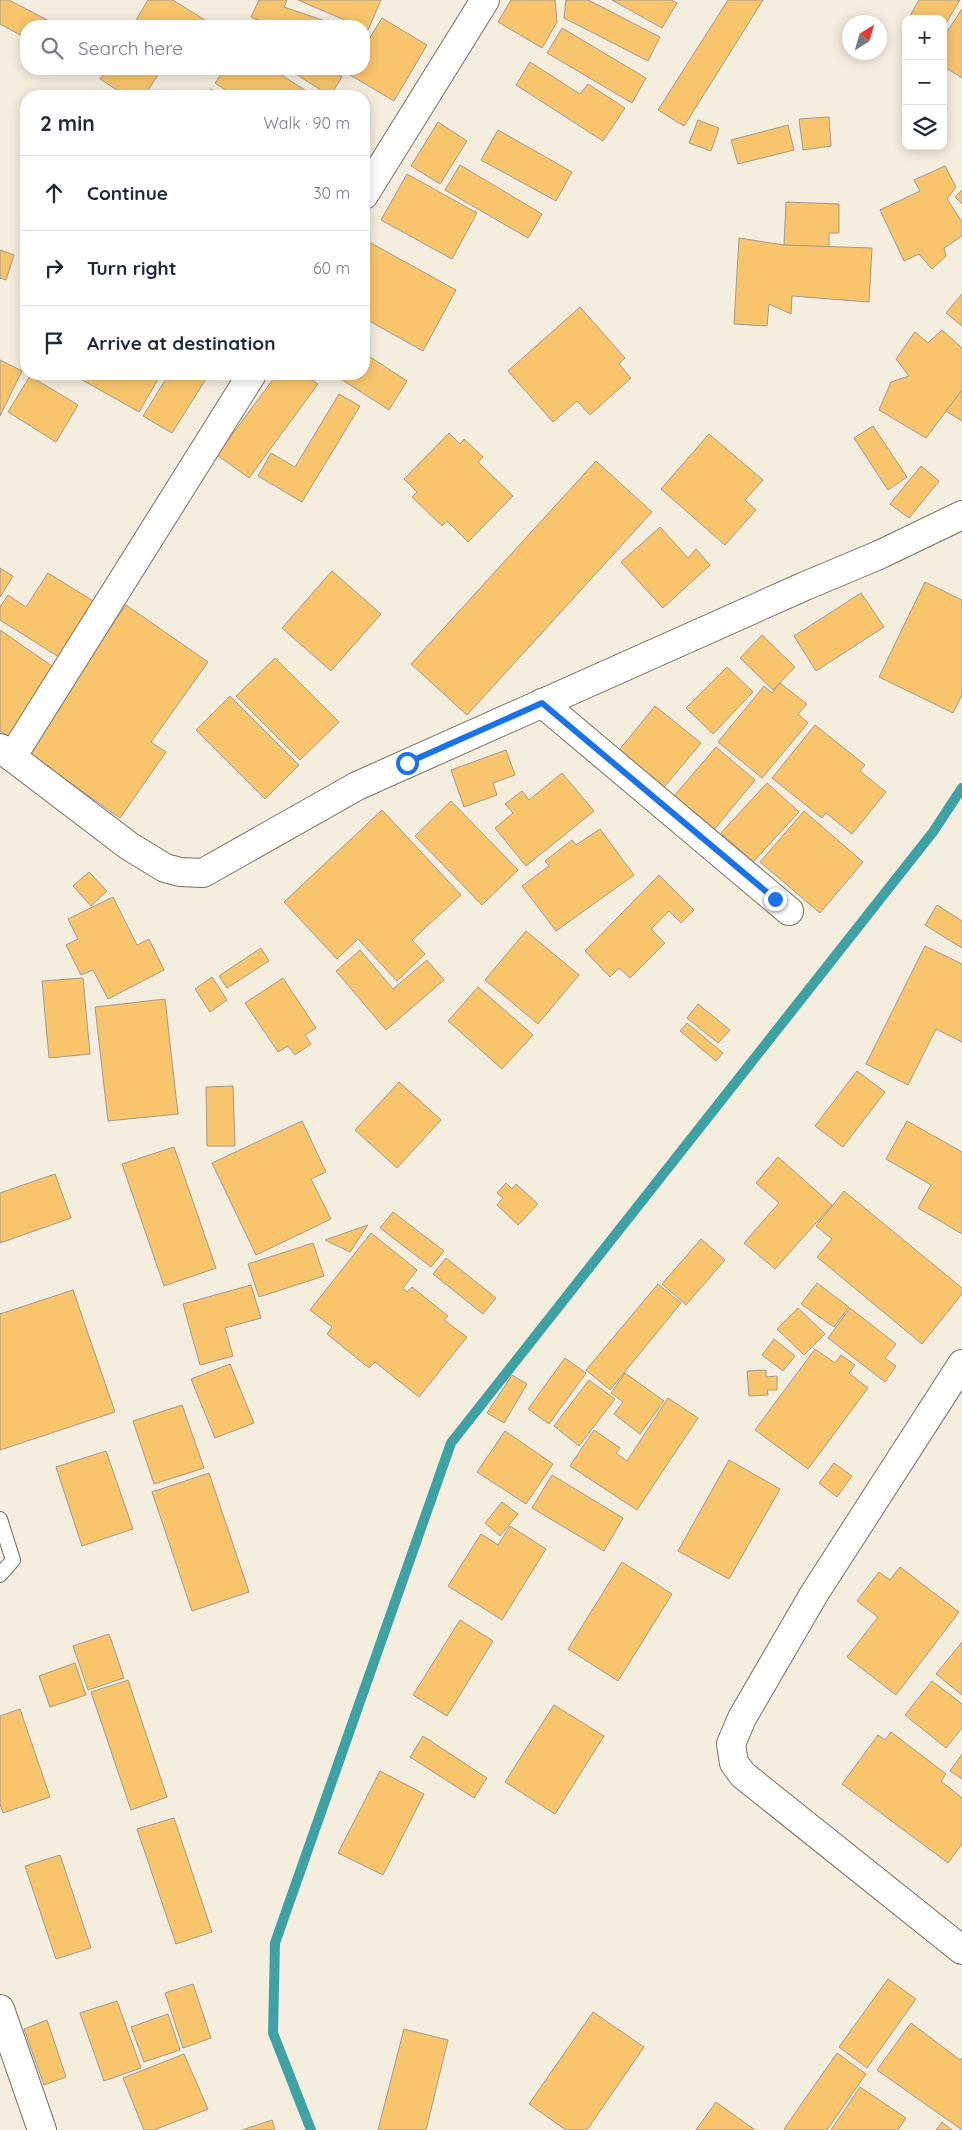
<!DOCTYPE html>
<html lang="en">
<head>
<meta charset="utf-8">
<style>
  :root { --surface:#fff; --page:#f2f2f3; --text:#1f2937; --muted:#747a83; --line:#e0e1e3 }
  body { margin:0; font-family:Quicksand,sans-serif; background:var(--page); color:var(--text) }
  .controls { position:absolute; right:15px; top:15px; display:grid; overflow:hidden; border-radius:10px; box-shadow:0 2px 12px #0003 }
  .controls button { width:45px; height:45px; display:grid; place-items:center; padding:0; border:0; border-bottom:1px solid var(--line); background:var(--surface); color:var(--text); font:25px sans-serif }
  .compass { position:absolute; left:842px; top:15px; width:45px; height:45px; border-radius:50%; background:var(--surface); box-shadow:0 2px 12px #0003; rotate:37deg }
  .stop { position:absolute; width:15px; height:15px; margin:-11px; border:4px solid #1a73e8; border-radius:50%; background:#fff }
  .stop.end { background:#1a73e8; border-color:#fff; box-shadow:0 1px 5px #0008 }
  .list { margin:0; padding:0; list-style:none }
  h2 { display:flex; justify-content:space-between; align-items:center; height:65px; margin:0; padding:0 20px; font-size:21px }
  h2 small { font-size:16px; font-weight:400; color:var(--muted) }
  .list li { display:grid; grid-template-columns:32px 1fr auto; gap:15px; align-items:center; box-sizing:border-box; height:75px; padding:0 20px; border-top:1px solid var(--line) }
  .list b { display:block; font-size:19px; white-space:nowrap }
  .list em { font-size:16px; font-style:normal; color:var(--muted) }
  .icon { flex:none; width:28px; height:28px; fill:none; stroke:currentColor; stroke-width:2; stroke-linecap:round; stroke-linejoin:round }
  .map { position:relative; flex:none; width:962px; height:2130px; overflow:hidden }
  .search { position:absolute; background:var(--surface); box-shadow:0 2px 12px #0003; left:20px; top:20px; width:350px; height:55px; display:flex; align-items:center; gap:12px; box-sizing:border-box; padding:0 18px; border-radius:20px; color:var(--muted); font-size:19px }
  .panel { position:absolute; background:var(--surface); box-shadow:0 2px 12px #0003; left:20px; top:90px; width:350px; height:290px; border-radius:20px }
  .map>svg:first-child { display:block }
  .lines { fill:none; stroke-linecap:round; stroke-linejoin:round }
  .stream { stroke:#3ea2a5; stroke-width:10 }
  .building { fill:#f8c56c; stroke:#a29a8d }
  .lane-casing { stroke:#776f63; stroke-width:16 }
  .street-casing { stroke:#776f63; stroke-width:30 }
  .secondary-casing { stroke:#776f63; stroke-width:30 }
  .lane { stroke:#fff; stroke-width:14 }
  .street { stroke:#fff; stroke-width:28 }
  .secondary { stroke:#fff; stroke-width:28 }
  .route { stroke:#1a73e8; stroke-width:6 }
</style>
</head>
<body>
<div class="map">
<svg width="962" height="2130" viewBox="0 0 962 2130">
  <rect width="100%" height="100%" fill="#f5edde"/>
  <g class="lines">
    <polyline class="stream" points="311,2130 273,2033 275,1943 451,1443 933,832 962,788"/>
  </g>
  <g class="building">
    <polygon points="0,0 9,0 59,26 26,26 26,38 0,24"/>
    <polygon points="148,0 173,0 205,20 201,26 146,26 136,20"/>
    <polygon points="259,0 287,0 284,7 331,23 329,26 272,26 251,17"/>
    <polygon points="298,0 381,0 368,30"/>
    <polygon points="511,0 555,0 557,22 542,48 498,22"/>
    <polygon points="566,0 588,0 660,37 648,61 564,18"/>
    <polygon points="612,0 671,0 677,3 662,28"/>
    <polygon points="728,0 763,0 684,126 658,110"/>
    <polygon points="919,0 960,0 943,28 943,19 908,19"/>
    <polygon points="962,9 962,78 943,66 943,38"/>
    <polygon points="382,18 427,45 394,101 340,69 364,69 364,47"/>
    <polygon points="562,28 646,78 632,103 547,53"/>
    <polygon points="530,62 580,94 588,84 625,108 603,141 516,85"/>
    <polygon points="86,69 99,69 97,74"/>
    <polygon points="107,69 162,69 144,96 126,96 100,79"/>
    <polygon points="225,69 272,69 311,94 310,96 235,96 215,83"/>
    <polygon points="288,69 329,69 342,77 330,96"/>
    <polygon points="211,89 222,96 206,96"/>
    <polygon points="829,117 831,146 803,150 799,119"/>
    <polygon points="698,120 719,128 711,151 689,143"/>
    <polygon points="438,122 467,141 440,184 411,166"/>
    <polygon points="788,125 794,150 738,164 731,140"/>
    <polygon points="498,130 572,172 556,201 481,160"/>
    <polygon points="460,165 542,214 528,238 445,190"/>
    <polygon points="945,166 956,187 947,199 962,222 962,236 944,248 946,256 932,269 919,254 904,261 880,210 920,191 914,180"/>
    <polygon points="407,174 477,213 452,259 381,220"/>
    <polygon points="962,190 962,204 955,197"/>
    <polygon points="786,202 839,204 839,233 829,233 829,247 784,245"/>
    <polygon points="739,238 784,245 872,248 869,302 792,296 791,314 769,304 767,326 734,324"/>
    <polygon points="369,242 456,290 423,351 364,318 364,252"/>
    <polygon points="0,250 14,255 6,280 0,278"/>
    <polygon points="962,294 962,326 946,313"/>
    <polygon points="580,307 625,358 619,364 631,378 590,415 577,401 553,422 508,371"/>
    <polygon points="942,330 962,348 962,390 926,438 879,410 891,382 909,376 896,359 915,332 928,343"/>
    <polygon points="364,353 407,381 389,410 333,374 364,374"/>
    <polygon points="0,360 22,371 0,416"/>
    <polygon points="72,374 161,374 139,412"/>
    <polygon points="169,374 209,374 172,433 143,416"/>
    <polygon points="277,374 304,374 318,384 249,478 217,455"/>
    <polygon points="30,376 78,405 56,442 8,412"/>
    <polygon points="962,390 962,421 946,411"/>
    <polygon points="339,394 360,406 302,502 258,476 271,453 295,467"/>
    <polygon points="873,426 907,477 888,490 854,438"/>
    <polygon points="449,433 460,444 464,439 483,457 478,462 513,496 468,542 447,521 442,526 412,497 417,492 404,479"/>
    <polygon points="709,434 763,480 745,500 756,510 725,545 661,489"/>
    <polygon points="596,461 652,512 467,715 411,664"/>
    <polygon points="921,466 939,481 909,518 890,504"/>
    <polygon points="660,527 688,558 696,549 710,565 663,608 621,562"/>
    <polygon points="0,568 13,576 0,597"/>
    <polygon points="332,571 381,614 331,671 282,628"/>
    <polygon points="48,573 98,604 62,659 0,620 0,607 8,595 26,607"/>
    <polygon points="925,582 962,600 962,695 953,713 879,677"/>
    <polygon points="861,593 884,627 816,671 794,636"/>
    <polygon points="126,605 208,662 151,742 166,752 120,818 24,750"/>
    <polygon points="0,630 59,671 12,739 0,731"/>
    <polygon points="762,635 795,667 773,690 740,658"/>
    <polygon points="275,658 339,722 300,760 236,696"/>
    <polygon points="727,667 753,692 713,734 686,708"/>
    <polygon points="780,683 807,704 798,714 808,723 762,778 718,742 764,686 772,693"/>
    <polygon points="230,696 299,765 265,799 196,730"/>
    <polygon points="655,706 701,743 660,792 615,755"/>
    <polygon points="815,725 865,765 860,771 886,792 852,834 826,813 822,818 772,778"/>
    <polygon points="716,747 755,780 708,837 668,803"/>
    <polygon points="506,750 515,775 493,783 497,795 464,807 451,770"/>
    <polygon points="562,773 594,811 526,866 495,828 513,813 505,804 522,791 529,800"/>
    <polygon points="767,783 799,812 753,862 721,833"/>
    <polygon points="451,801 518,870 482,905 415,836"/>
    <polygon points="382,810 461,895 412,940 425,954 397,981 358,939 337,959 284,902"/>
    <polygon points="804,811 863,862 820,913 760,862"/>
    <polygon points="600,829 634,875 556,931 522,886 549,866 545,861 572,840 576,845"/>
    <polygon points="89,872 107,891 91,906 73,886"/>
    <polygon points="659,875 694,910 681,923 669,911 651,929 665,943 630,978 619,968 610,977 585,951"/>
    <polygon points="113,897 137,945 149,939 164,970 108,999 93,970 81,975 66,945 78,939 68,919"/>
    <polygon points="937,905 962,921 962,948 925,925"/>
    <polygon points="526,931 579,975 538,1024 485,980"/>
    <polygon points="925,946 962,964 962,1042 936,1029 908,1085 866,1064"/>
    <polygon points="261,948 269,961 227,988 219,976"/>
    <polygon points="360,950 393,989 427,960 444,980 386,1030 336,971"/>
    <polygon points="212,977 227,1000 210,1012 195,989"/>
    <polygon points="83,978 90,1054 49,1058 42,981"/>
    <polygon points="283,978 316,1028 305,1035 311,1044 295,1055 288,1046 278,1052 245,1003"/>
    <polygon points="478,987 533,1035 502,1069 448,1021"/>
    <polygon points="165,999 178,1114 108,1121 95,1007"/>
    <polygon points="698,1004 730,1030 718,1043 687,1018"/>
    <polygon points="687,1023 723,1053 716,1061 680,1031"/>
    <polygon points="857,1071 885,1092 843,1147 815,1126"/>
    <polygon points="399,1082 441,1120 397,1168 355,1130"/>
    <polygon points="233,1086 235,1146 207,1146 206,1087"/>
    <polygon points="302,1121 326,1172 311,1179 331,1219 256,1255 212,1163"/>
    <polygon points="907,1121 962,1152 962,1234 918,1208 931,1185 886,1159"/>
    <polygon points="174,1147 216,1268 164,1286 122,1164"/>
    <polygon points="778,1157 832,1205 775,1269 744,1243 779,1203 756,1183"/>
    <polygon points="55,1174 71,1218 0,1243 0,1193"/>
    <polygon points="506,1183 512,1189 516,1184 538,1204 518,1225 497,1205 503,1198 497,1193"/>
    <polygon points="844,1191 962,1288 962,1294 922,1344 817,1257 832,1239 816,1226"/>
    <polygon points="393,1212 444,1251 431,1267 380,1228"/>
    <polygon points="368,1225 350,1252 325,1240"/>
    <polygon points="371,1233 417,1270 403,1288 407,1292 412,1287 448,1316 444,1320 467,1337 419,1397 375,1362 369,1368 327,1334 332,1327 310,1310"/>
    <polygon points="701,1239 725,1260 686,1305 662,1284"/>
    <polygon points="313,1243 324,1276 259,1297 248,1264"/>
    <polygon points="446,1258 496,1298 483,1314 433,1274"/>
    <polygon points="817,1283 849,1307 834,1327 801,1304"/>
    <polygon points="658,1284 681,1303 610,1390 586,1370"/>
    <polygon points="251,1285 261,1318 225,1328 233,1356 200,1365 183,1304"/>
    <polygon points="73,1290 115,1412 0,1450 0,1314"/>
    <polygon points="798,1308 825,1334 804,1355 777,1329"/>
    <polygon points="850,1308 896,1344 885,1358 896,1366 885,1382 828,1338"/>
    <polygon points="774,1339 795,1356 783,1371 762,1355"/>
    <polygon points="815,1349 835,1363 841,1355 855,1365 849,1373 868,1388 808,1469 755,1430"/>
    <polygon points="565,1358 586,1373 549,1424 528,1409"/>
    <polygon points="230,1364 254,1423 215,1438 191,1379"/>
    <polygon points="766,1370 766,1377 777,1376 777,1390 767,1390 768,1395 749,1396 747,1371"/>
    <polygon points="625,1373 664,1401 640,1434 614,1414 623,1402 611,1393"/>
    <polygon points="512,1375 527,1384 504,1423 487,1413"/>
    <polygon points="589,1380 615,1399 579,1446 554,1426"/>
    <polygon points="668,1398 698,1418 637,1510 570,1466 594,1430 620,1448 616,1453 627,1461"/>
    <polygon points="182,1405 204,1468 154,1484 133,1421"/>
    <polygon points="505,1431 553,1464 526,1504 477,1472"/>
    <polygon points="106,1451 133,1529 82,1546 56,1467"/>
    <polygon points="729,1460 780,1489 729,1579 678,1551"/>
    <polygon points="834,1463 852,1476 837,1497 819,1483"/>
    <polygon points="209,1473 249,1592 192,1611 152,1492"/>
    <polygon points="552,1475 623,1518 604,1551 532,1508"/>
    <polygon points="502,1502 518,1514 500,1536 485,1523"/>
    <polygon points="510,1526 546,1549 502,1620 448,1586 481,1534 498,1545"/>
    <polygon points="622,1562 672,1594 618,1681 568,1649"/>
    <polygon points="900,1567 959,1612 896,1695 847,1657 878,1617 857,1601 879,1572 890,1580"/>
    <polygon points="460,1620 493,1641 447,1716 413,1695"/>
    <polygon points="109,1634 124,1678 88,1690 73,1646"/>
    <polygon points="962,1642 962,1695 936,1674"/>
    <polygon points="75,1663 86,1695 50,1707 39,1676"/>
    <polygon points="128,1680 167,1797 131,1810 91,1692"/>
    <polygon points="932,1681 962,1704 962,1728 946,1748 905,1715"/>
    <polygon points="554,1705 604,1736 555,1814 505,1782"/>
    <polygon points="20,1709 50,1797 3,1813 0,1804 0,1716"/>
    <polygon points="891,1732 946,1774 941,1781 962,1798 962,1844 948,1863 842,1784 878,1735 885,1740"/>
    <polygon points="423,1736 487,1778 474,1798 410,1757"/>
    <polygon points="962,1754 962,1779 950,1771"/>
    <polygon points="380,1771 424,1794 383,1875 338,1853"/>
    <polygon points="174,1818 212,1932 176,1944 137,1829"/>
    <polygon points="60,1855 91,1948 56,1959 25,1866"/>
    <polygon points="888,1979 916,1999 867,2068 839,2047"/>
    <polygon points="193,1984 211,2038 183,2048 165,1993"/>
    <polygon points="117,2001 141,2068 104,2081 80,2013"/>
    <polygon points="593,2012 644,2047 587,2130 566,2130 529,2104"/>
    <polygon points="168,2014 180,2050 144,2062 131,2027"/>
    <polygon points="47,2020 66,2077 44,2085 24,2029"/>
    <polygon points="911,2023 960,2060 962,2058 962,2130 877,2070"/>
    <polygon points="404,2029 448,2040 426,2130 378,2130"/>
    <polygon points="837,2053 866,2074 827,2130 786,2130 784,2129"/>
    <polygon points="184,2054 208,2109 154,2130 144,2130 123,2078"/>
    <polygon points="860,2087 906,2118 898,2130 831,2130"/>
    <polygon points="716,2102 755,2130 696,2130"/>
    <polygon points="272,2120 275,2130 242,2130"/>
    <polygon points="942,2122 952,2130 936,2130"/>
  </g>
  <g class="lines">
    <defs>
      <polyline id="lane" points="0,1519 13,1560 0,1575"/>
      <g id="street">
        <polyline points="364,195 485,0"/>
        <polyline points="542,703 789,911"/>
        <polyline points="0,748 129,846 165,868 180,872 203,873 357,786 805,586 879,555 962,515"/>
        <polyline points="12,757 252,374"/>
        <polyline points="962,1364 814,1594 742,1718 731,1744 734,1763 743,1775 962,1950"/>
      </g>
      <polyline id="secondary" points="0,2009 42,2130"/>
    </defs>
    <use href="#lane" class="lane-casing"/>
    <use href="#street" class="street-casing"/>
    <use href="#secondary" class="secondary-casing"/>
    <use href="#lane" class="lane"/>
    <use href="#street" class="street"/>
    <use href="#secondary" class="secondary"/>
  </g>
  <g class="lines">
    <polyline class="route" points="407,763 542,703 775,899"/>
  </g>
</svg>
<div class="controls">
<button>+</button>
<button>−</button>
<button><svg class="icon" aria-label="layers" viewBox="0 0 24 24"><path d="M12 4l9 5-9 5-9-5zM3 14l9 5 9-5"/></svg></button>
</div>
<svg class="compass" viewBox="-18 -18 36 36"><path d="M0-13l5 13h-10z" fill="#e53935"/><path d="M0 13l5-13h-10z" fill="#747a83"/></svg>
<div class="stop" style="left:407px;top:763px"></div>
<div class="stop end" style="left:775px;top:899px"></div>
<div class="search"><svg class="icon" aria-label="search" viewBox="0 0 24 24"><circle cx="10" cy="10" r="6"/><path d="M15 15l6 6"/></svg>Search here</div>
<section class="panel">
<h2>2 min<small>Walk · 90 m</small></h2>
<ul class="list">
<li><svg class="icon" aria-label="ahead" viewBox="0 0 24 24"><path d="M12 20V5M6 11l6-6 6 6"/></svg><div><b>Continue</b></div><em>30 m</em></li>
<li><svg class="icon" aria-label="right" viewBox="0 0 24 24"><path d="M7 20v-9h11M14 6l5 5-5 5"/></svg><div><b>Turn right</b></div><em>60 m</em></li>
<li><svg class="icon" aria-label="arrive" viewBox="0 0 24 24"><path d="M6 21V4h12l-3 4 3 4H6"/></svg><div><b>Arrive at destination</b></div></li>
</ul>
</section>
</div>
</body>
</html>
